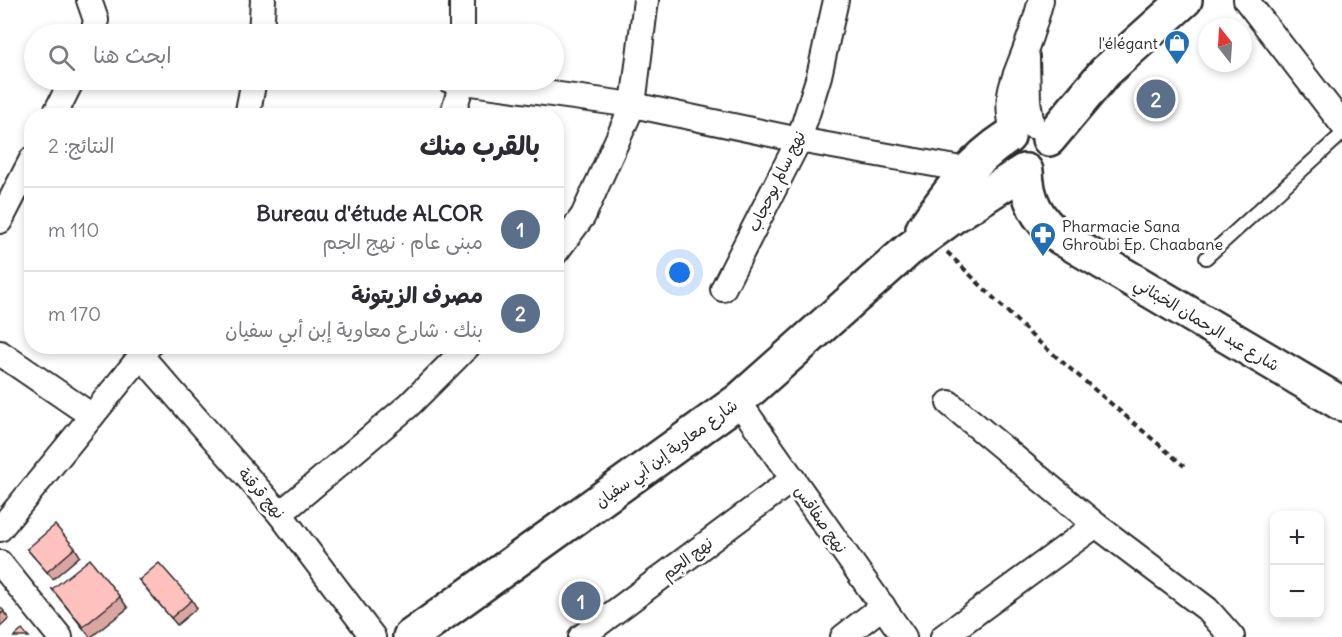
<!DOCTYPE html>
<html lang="ar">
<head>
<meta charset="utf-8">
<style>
  :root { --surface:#fff; --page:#f2f2f3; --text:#2b2b33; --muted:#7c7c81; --line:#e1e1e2; --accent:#111827 }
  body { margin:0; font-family:Delius,"Playpen Sans Arabic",sans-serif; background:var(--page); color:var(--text); direction:rtl }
  .controls { position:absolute; right:18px; bottom:18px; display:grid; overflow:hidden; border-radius:12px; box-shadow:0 3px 9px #0003 }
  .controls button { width:54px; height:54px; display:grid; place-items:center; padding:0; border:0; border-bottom:2px solid var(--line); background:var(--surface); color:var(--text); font:30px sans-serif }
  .compass { position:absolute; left:1198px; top:18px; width:54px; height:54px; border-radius:50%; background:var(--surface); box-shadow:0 3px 9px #0003; rotate:343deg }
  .you { position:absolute; left:680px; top:273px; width:21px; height:21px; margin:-15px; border:4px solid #fff; border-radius:50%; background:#1a73e8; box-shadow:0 0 0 9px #1a73e833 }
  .badge { display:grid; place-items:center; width:39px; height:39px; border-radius:50%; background:var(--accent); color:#fff; font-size:20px; font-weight:700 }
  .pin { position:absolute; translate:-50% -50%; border:3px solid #fff; box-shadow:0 2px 6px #0006 }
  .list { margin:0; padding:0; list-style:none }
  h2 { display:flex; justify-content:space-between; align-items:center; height:78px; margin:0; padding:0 24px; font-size:26px }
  h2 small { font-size:20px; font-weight:400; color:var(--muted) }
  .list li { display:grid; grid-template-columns:39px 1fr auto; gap:18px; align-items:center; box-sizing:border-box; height:84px; padding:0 24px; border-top:2px solid var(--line) }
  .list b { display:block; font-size:22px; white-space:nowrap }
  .list p { margin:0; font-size:20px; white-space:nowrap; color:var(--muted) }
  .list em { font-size:20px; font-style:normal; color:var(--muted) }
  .icon { flex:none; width:33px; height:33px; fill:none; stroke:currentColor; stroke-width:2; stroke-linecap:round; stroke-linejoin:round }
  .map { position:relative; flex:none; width:1342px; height:637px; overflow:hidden; direction:ltr }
  .search { position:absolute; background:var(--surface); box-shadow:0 3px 9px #0003; left:24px; top:24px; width:540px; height:66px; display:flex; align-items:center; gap:15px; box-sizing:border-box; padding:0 21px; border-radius:33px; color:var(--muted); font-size:22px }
  .panel { position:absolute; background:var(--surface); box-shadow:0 3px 9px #0003; left:24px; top:108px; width:540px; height:246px; border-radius:24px; direction:rtl }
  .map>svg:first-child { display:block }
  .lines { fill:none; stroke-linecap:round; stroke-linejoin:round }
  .service-casing { stroke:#2b2b2b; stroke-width:16 }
  .minor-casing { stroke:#2b2b2b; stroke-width:28 }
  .secondary-casing { stroke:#2b2b2b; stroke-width:38 }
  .path { stroke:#2b2b2b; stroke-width:4; stroke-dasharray:6 4.5; stroke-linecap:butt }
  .service { stroke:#fff; stroke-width:12 }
  .minor { stroke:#fff; stroke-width:24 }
  .secondary { stroke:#fff; stroke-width:33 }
  .wall { fill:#daa6a3; stroke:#2b2b2b; stroke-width:1.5 }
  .building { fill:#fec1bd; stroke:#2b2b2b; stroke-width:1.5 }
  .labels { text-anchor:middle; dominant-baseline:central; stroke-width:6; stroke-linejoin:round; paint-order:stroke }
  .poi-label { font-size:16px; fill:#2b2b2b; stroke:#fff; text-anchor:end }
  .street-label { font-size:16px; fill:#2b2b2b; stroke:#fff }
</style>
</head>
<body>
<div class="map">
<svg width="1342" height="637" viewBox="0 0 1342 637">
  <rect width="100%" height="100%" fill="#fff"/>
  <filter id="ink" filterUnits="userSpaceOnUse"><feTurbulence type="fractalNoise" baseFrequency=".0167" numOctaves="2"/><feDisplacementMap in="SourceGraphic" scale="12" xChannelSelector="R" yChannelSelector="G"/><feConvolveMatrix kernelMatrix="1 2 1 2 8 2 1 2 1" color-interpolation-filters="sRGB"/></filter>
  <g filter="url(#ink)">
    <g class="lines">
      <defs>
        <polyline id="service" points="1206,258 1342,134"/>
        <g id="minor">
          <polyline points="89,0 96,20 93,34"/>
          <polyline points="462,0 462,34"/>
          <polyline points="1246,0 1342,124"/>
          <polyline points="261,34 263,0"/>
          <polyline points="1027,57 1028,101 1032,126"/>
          <polyline points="449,80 633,105 799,140 967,170"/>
          <polyline points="54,116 72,80"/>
          <polyline points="247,116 254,80"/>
          <polyline points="452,116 463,80"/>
          <path d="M1013 131C1003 93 1015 79 1027 45 1033 30 1037 15 1041 0"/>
          <polyline points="0,221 32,159"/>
          <polyline points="556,252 583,216 633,105 646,0"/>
          <polyline points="723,289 799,140 819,76 836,0"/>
          <polyline points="0,353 92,416"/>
          <polyline points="142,357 280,514 373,637"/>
          <polyline points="738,401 904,637"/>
          <polyline points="949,403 1096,525 1207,609 1232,637"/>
          <polyline points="280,514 409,405 468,346"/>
          <polyline points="0,529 149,346"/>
          <polyline points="0,563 60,637"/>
          <polyline points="581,637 793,479"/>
          <polyline points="843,637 883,606"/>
          <polyline points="943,637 1096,525"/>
        </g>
        <g id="secondary">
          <polyline points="1049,139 1105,72 1185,0"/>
          <path d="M1026 171C1027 200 1037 218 1058 236L1342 404"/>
          <path d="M923 229C948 193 971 161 1008 137"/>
          <polyline points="410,637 738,401 908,250 954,216 1024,171"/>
        </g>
      </defs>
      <use href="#service" class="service-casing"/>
      <use href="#minor" class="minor-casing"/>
      <use href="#secondary" class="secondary-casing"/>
      <polyline class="path" points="947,252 1032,336 1184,466"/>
      <use href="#service" class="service"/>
      <use href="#minor" class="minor"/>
      <use href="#secondary" class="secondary"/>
    </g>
    <g class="wall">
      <polygon points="75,548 80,556 53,579 27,549"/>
      <polygon points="139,580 192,600 197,608 177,625"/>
      <polygon points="52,589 120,597 128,608 91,637 90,637"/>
      <polygon points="0,607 9,619 0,627"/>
    </g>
    <g class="building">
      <polygon points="55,525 75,548 47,572 27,549"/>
      <polygon points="90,559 120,597 83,627 52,589"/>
      <polygon points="159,563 192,600 171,618 139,580"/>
      <polygon points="0,607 4,611 0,615"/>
      <polygon points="22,630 29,637 14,637"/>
    </g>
  </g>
  <defs>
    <symbol id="shop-pin" viewBox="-11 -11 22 30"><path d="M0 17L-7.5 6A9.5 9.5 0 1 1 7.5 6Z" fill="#1f6fb2" stroke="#fff"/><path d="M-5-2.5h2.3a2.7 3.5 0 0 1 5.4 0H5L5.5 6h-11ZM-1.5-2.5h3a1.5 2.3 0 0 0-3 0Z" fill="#fff"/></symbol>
    <symbol id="pharmacy-pin" viewBox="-11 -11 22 30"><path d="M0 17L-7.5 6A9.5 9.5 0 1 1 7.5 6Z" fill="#1f6fb2" stroke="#fff"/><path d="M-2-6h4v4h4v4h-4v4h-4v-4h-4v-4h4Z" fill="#fff"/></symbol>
  </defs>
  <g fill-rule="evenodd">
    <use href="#shop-pin" x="1162" y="28" width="30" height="40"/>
    <use href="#pharmacy-pin" x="1028" y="220" width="30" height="40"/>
  </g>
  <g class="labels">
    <g class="poi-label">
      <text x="1158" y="43">l'élégant</text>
      <text x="1062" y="226" text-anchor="start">Pharmacie Sana<tspan x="1062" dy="18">Ghroubi Ep. Chaabane</tspan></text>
    </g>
    <g class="street-label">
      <text transform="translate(776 181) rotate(-64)">نهج سالم بوحجاب</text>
      <text transform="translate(1207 324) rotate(31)">شارع عبد الرحمان الخبثاني</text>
      <text transform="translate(666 453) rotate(-36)">شارع معاوية إبن أبي سفيان</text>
      <text transform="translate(262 493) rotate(49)">نهج قرقنة</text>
      <text transform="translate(821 519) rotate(55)">نهج صفاقس</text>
      <text transform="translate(687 558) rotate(-37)">نهج الجم</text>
    </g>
  </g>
</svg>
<div class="controls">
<button>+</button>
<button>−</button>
</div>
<svg class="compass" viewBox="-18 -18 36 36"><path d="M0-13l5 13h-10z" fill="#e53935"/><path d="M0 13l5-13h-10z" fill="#7c7c81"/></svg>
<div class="you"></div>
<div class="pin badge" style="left:581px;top:601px;background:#5c6f8a">1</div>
<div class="pin badge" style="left:1156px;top:99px;background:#5c6f8a">2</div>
<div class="search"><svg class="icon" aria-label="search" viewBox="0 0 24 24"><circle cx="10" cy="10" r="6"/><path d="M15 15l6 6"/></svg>ابحث هنا</div>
<section class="panel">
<h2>بالقرب منك<small>النتائج: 2</small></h2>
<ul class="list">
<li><span class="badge" style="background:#5c6f8a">1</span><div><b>Bureau d'étude ALCOR</b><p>مبنى عام · نهج الجم</p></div><em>110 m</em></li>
<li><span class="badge" style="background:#5c6f8a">2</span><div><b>مصرف الزيتونة</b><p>بنك · شارع معاوية إبن أبي سفيان</p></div><em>170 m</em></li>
</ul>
</section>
</div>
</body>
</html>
